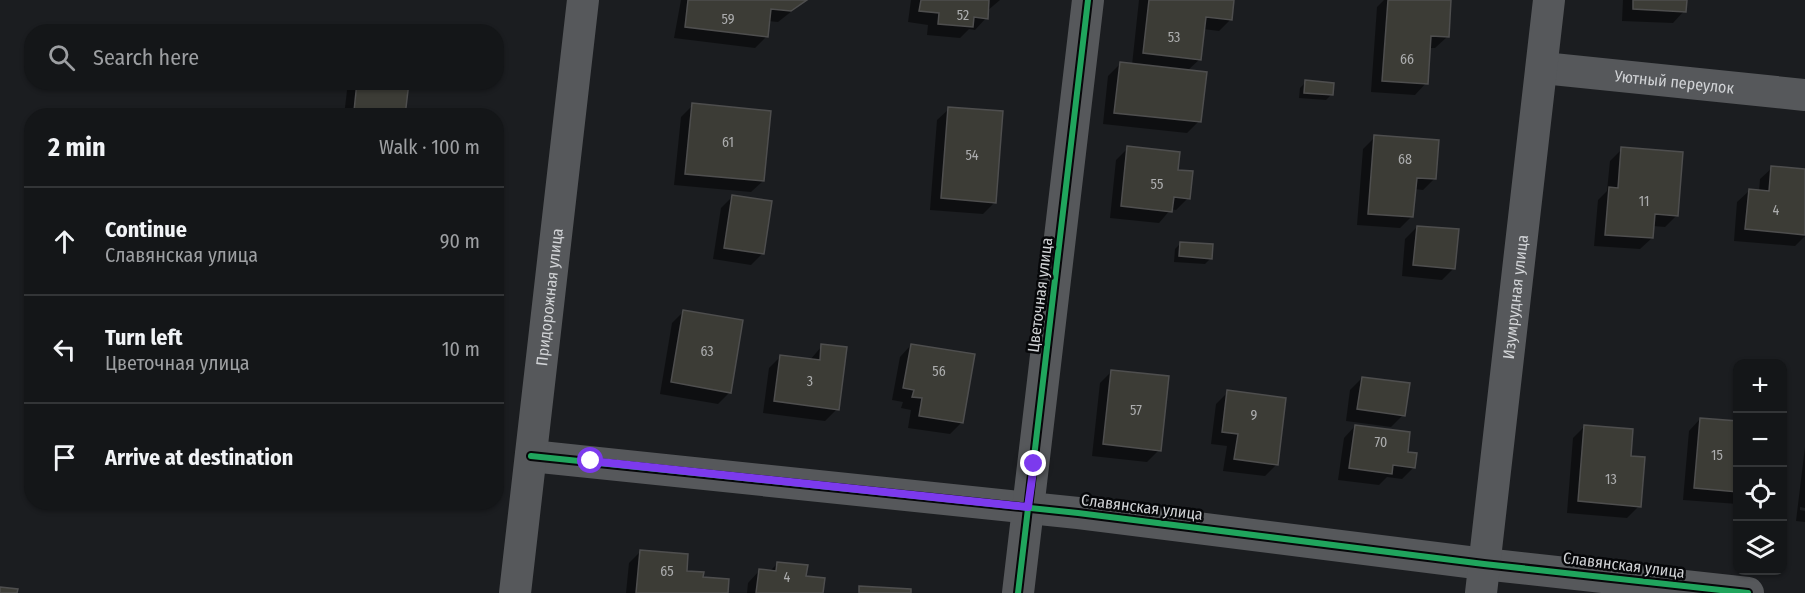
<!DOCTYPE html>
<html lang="en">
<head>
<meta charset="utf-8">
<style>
  :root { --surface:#141618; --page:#1d1f21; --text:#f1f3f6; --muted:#9d9fa2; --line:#333537 }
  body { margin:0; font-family:"Fira Sans Condensed",sans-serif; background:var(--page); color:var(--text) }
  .controls { position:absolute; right:18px; bottom:18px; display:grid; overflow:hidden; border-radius:12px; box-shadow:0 2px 4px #0004 }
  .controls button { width:54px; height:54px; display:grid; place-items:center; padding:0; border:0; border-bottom:2px solid var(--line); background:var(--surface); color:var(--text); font:30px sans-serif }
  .stop { position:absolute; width:18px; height:18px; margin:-14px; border:4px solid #7c3aed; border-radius:50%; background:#fff }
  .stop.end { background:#7c3aed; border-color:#fff; box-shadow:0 2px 6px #0008 }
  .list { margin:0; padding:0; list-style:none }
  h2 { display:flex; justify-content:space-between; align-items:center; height:78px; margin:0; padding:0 24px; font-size:26px }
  h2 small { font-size:20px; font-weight:400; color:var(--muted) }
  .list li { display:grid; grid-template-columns:39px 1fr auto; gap:18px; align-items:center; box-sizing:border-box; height:108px; padding:0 24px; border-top:2px solid var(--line) }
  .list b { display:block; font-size:22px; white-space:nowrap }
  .list p { margin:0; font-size:20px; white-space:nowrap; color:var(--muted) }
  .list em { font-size:20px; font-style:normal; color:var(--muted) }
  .icon { flex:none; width:33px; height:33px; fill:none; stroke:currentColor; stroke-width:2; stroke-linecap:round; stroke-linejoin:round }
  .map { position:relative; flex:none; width:1805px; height:593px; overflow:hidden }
  .search { position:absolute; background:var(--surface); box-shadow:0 2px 4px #0004; left:24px; top:24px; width:480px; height:66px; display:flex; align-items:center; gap:15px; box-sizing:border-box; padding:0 21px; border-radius:24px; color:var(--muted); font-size:22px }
  .panel { position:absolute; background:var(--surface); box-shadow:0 2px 4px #0004; left:24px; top:108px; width:480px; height:402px; border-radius:24px }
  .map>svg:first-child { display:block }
  .shadow { fill:#0007 }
  .building { fill:#3c3c36; stroke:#4e4e4e; stroke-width:1.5 }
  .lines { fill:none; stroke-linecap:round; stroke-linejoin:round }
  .minor { stroke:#56585b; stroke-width:32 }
  .cycleway-casing { stroke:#060709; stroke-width:10 }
  .cycleway { stroke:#20a55d; stroke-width:6 }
  .route { stroke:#7c3aed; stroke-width:8 }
  .labels { text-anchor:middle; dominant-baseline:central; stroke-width:5; stroke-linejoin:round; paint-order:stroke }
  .number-label { font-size:14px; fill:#acadae }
  .street-label { font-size:16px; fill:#d1d3d6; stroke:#060709 }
</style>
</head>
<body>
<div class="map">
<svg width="1805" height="593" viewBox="0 0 1805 593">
  <rect width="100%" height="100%" fill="#1b1d20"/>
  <g class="shadow">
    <polygon points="681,0 806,0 778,22 768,21 766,37 755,48 674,38"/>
    <polygon points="911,0 1000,0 987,11 986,18 975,30 969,29 960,38 927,35 928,25 908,22"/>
    <polygon points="1139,0 1233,0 1231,19 1219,31 1203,29 1200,59 1187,71 1199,121 1187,133 1103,124 1108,76 1120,64 1132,65"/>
    <polygon points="1384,0 1450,0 1447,37 1435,48 1429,48 1426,83 1415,95 1371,92 1377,7"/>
    <polygon points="1623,0 1685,0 1684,11 1673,23 1622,21"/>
    <polygon points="348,82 407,82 403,116 344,116"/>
    <polygon points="1306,82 1332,94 1326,100 1299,98 1300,88"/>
    <polygon points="693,105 763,181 751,192 674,185 681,117"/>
    <polygon points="949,109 995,202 983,214 930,210 937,120"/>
    <polygon points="1375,137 1435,178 1423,190 1414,189 1412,216 1400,228 1357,225 1363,149"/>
    <polygon points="1128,148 1176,171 1188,198 1176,210 1171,209 1159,223 1110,218 1116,160"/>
    <polygon points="1622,149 1677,215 1665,227 1653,226 1652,238 1640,249 1594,246 1598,200 1607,191 1610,161"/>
    <polygon points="1772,168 1805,171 1805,236 1795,246 1734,241 1737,202 1749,191 1759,191 1760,179"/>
    <polygon points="732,197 763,253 751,265 713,259 721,208"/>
    <polygon points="1417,227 1454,268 1442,280 1402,276 1405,239"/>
    <polygon points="1181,243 1211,258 1205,264 1174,262 1175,249"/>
    <polygon points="683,312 730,392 718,404 660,394 672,323"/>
    <polygon points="911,345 961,423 950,434 908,428 911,410 901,408 903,402 892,400 900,357"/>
    <polygon points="822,346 837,409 825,421 763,413 769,368 781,356 810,360"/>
    <polygon points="1112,371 1159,450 1147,462 1092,456 1100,383"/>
    <polygon points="1362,378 1403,415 1391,427 1346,421 1350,390"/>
    <polygon points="1228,392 1277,464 1265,476 1223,471 1227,446 1211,444 1216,404"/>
    <polygon points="1700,419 1738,423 1738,504 1683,500 1689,431"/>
    <polygon points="1355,426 1406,454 1414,467 1402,479 1387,477 1379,485 1338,480 1344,438"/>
    <polygon points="1585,426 1629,457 1639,506 1627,518 1567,513 1573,438"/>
    <polygon points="1805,447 1805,508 1800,507 1800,510 1805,511 1805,522 1796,521"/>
    <polygon points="640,552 702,578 727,593 626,593 629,563"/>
    <polygon points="778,563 805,578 822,593 747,593 748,583 759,571 769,572"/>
  </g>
  <g class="building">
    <polygon points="688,0 807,0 791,11 771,9 768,37 685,27"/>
    <polygon points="921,0 989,0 988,19 974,17 973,27 938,24 939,13 919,11"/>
    <polygon points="1149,0 1234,0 1232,20 1206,17 1201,60 1143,53"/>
    <polygon points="1388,0 1451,0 1449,37 1431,36 1428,84 1382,81"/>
    <polygon points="1633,0 1687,0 1686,12 1633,9"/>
    <polygon points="364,28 399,32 363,32"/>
    <polygon points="1120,62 1207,72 1201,122 1114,113"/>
    <polygon points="1305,80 1334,83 1333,95 1304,93"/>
    <polygon points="357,82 409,82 405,116 354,111"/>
    <polygon points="692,103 771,111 764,181 685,174"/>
    <polygon points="948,107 1003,111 996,203 941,198"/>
    <polygon points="1374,135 1439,140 1436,179 1417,178 1413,217 1368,214"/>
    <polygon points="1127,146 1180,152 1178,170 1193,171 1190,199 1174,197 1172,212 1121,206"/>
    <polygon points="1621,147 1683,152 1678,216 1655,214 1653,238 1605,235 1609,187 1618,188"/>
    <polygon points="1771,166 1805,169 1805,235 1745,229 1749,189 1769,191"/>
    <polygon points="732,195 772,201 764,254 724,248"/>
    <polygon points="1417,226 1459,229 1455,269 1413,265"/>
    <polygon points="1180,242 1213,244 1212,259 1179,256"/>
    <polygon points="683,310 743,320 731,393 671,382"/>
    <polygon points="821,344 847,347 839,410 774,401 780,355 820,360"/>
    <polygon points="911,344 975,354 963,423 919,416 922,398 912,397 914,390 903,388"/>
    <polygon points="1111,370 1169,376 1161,451 1103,444"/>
    <polygon points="1362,377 1410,383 1405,416 1357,409"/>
    <polygon points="1227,390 1286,398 1278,465 1234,459 1238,434 1222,432"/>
    <polygon points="1700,418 1738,421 1738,492 1694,488"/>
    <polygon points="1355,425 1410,432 1408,452 1417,453 1415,468 1393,465 1392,474 1349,468"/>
    <polygon points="1584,425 1633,429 1631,456 1645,457 1641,507 1578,501"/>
    <polygon points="640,550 688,554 687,571 704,572 703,577 729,579 728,593 636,593"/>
    <polygon points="777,562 808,565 806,576 825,578 823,593 756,593 759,569 776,571"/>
    <polygon points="859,586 911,589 911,593 859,593"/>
    <polygon points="0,587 18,589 17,593 0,593"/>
  </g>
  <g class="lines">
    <g class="minor">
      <path id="s1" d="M1543 68 1805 95"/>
      <polyline points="531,456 1078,513 1484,564 1748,593"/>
      <path id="s2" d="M515 593 583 0"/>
      <polyline points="1018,593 1088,0"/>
      <path id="s3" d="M1481 593 1549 0"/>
    </g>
    <defs>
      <g id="cycleway">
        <polyline points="531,456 1078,513 1484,564 1748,593"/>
        <polyline points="1018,593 1088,0"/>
      </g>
    </defs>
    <use href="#cycleway" class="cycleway-casing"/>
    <use href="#cycleway" class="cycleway"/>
  </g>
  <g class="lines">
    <polyline class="route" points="591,461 1028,507 1034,464"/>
  </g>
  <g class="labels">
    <g class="number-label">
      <text x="963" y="15">52</text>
      <text x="728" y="19">59</text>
      <text x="1174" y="37">53</text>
      <text x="1407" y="59">66</text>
      <text x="728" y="142">61</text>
      <text x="972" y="155">54</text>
      <text x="1405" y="159">68</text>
      <text x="1157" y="184">55</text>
      <text x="1644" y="201">11</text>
      <text x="1776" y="210">4</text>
      <text x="707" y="351">63</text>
      <text x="939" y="371">56</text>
      <text x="810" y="381">3</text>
      <text x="1136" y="410">57</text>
      <text x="1254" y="415">9</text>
      <text x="1381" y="442">70</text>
      <text x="1717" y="455">15</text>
      <text x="1611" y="479">13</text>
      <text x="667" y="571">65</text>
      <text x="787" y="577">4</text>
    </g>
    <g class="street-label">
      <text stroke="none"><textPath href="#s1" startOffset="132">Уютный переулок</textPath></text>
      <text transform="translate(1040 295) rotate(-83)">Цветочная улица</text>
      <text stroke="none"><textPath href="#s2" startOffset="298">Придорожная улица</textPath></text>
      <text stroke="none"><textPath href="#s3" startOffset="298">Изумрудная улица</textPath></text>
      <text transform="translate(1142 507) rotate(7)">Славянская улица</text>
      <text transform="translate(1624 565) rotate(7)">Славянская улица</text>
    </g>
  </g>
</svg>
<div class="controls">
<button>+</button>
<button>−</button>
<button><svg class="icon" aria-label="locate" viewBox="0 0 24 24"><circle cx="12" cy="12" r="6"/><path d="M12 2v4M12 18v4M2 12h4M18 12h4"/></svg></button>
<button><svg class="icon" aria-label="layers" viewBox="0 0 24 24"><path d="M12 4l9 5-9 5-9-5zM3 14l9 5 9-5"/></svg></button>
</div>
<div class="stop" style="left:591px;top:461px"></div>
<div class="stop end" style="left:1034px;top:464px"></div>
<div class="search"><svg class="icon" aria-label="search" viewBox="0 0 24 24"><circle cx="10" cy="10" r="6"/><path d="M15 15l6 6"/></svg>Search here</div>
<section class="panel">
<h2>2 min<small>Walk · 100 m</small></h2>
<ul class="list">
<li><svg class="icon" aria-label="ahead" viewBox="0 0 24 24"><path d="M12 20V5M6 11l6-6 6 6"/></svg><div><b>Continue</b><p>Славянская улица</p></div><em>90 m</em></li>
<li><svg class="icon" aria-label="left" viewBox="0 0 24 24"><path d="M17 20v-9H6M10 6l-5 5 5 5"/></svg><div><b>Turn left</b><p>Цветочная улица</p></div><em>10 m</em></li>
<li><svg class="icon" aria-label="arrive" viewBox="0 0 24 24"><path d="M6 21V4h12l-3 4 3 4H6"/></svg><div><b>Arrive at destination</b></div></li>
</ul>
</section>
</div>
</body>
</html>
